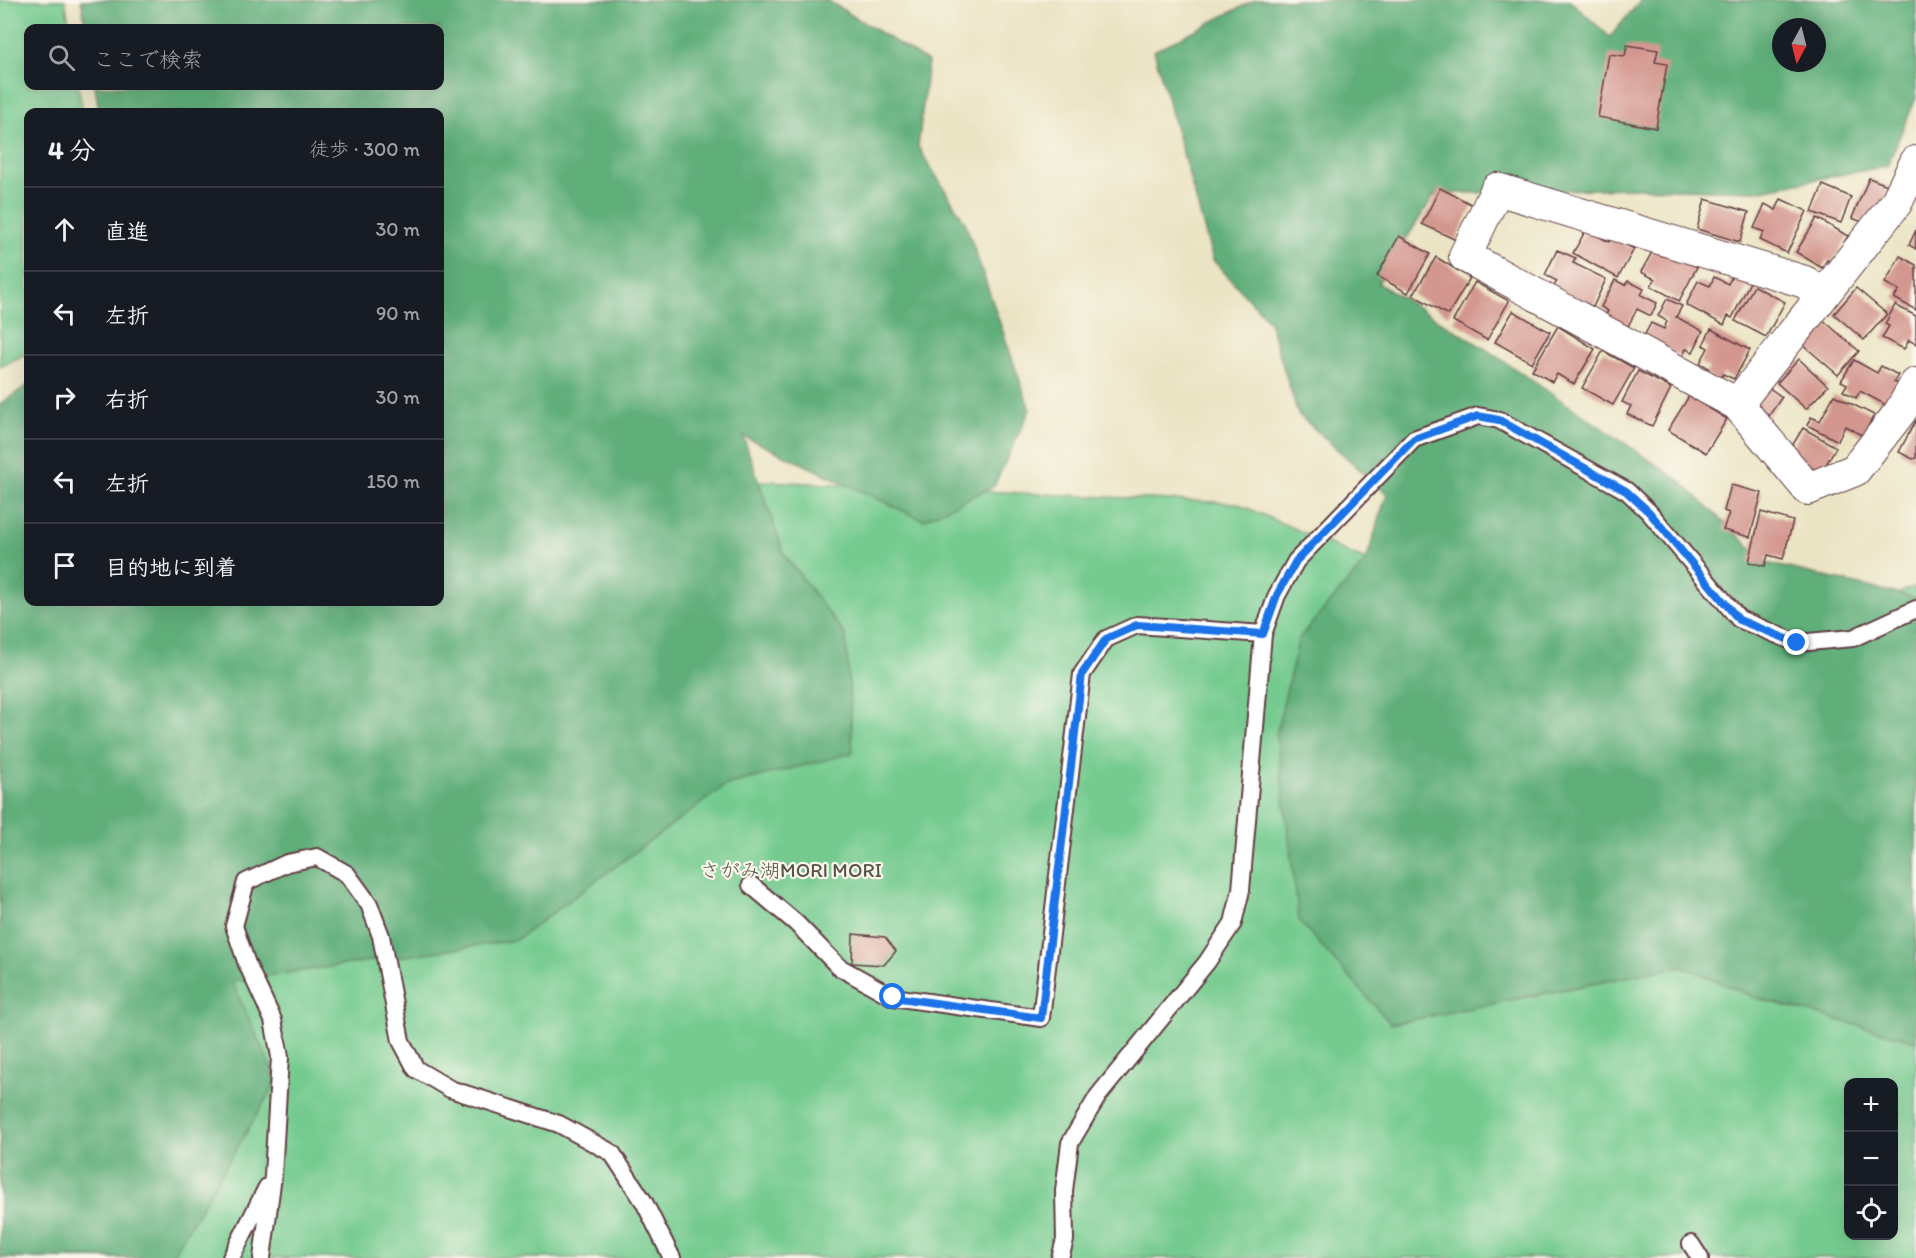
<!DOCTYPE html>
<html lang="ja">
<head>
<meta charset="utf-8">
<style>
  :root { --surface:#171b24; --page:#242831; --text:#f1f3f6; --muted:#9ea1a6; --line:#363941 }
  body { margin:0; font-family:Itim,"Klee One",sans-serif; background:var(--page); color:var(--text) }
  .controls { position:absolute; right:18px; bottom:18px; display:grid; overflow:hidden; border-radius:12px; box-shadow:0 6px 24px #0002 }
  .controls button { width:54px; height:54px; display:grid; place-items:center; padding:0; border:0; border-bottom:2px solid var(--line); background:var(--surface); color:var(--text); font:30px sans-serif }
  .compass { position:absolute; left:1772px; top:18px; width:54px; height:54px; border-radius:50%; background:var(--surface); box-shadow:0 6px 24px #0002; rotate:187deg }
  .stop { position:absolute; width:18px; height:18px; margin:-14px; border:4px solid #1a73e8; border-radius:50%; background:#fff }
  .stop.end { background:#1a73e8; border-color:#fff; box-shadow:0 2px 6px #0008 }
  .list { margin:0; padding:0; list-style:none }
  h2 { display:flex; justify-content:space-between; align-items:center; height:78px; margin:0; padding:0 24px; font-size:26px }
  h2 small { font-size:20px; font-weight:400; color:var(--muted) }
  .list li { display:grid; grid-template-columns:39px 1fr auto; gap:18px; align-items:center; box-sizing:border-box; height:84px; padding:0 24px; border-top:2px solid var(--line) }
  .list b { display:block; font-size:22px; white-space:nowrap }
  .list em { font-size:20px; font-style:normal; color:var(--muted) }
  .icon { flex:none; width:33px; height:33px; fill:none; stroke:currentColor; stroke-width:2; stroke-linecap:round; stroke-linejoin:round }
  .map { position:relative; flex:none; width:1916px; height:1258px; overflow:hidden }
  .search { position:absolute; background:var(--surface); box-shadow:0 6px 24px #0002; left:24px; top:24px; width:420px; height:66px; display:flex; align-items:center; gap:15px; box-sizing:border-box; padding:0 21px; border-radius:12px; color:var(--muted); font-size:22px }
  .panel { position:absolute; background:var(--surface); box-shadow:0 6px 24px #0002; left:24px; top:108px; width:420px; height:498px; border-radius:12px }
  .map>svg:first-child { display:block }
  .green { fill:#75cb8f; stroke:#60755d; stroke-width:1.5; fill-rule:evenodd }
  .forest { fill:#60af7a; stroke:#556752; stroke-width:1.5; fill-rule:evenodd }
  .building { fill:#d3978f }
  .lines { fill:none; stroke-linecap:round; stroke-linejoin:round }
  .lane-casing { stroke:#623d42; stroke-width:20 }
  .street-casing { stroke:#623d42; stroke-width:34 }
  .lane { stroke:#fff; stroke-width:16 }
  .street { stroke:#fff; stroke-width:32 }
  .route { stroke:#1a73e8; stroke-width:8 }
  .labels { text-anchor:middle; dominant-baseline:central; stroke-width:4.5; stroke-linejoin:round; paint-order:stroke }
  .park-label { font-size:20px; fill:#575349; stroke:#fbf7ec }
</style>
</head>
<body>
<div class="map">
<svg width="1916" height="1258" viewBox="0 0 1916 1258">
  <rect width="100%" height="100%" fill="#fbf7ec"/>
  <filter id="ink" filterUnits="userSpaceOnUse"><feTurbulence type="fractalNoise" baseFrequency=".0167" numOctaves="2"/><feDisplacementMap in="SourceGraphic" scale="12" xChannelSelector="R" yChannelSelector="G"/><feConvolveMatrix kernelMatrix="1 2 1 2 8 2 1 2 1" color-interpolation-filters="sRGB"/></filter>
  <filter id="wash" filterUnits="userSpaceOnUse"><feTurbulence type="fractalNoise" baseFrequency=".008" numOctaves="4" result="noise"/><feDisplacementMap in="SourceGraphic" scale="24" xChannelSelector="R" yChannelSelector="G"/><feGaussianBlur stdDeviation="1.35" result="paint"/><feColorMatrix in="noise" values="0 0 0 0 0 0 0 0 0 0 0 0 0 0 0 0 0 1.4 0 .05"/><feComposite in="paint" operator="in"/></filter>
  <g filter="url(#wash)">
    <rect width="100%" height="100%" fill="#ebe4c4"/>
    <g class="green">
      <polygon points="0,0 65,0 70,28 28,28 28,86 78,86 83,112 28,112 28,353 0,367"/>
      <path d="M679 477 1236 503 1663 691 1916 586V1258H0V939ZM1848 1082H1894V1236H1848Z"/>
    </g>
    <g class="forest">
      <polygon points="81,0 827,0 928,62 918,147 965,222 1030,410 994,486 923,520 743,436 784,554 846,636 853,753 726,785 516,940 232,981 277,1081 171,1258 0,1258 0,404 28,385 28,602 440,602 440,112 99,112 95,86 440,86 440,28 86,28"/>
      <path d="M1255 0H1569L1610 37 1641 0H1916V98L1887 166 1756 191 1631 188 1435 194 1378 283 1487 350 1679 480 1767 563 1916 598V1041L1756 998 1682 966 1391 1024 1299 921 1276 734 1299 638 1366 561 1387 494 1298 414 1269 321 1213 260 1154 51ZM1781 27H1817V63H1781Z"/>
    </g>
    <g id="blocks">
      <g class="building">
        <polygon points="1627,45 1658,50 1655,62 1667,64 1656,128 1598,117 1609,54 1625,56"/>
        <polygon points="1869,178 1890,186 1873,226 1852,218"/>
        <polygon points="1823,185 1851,197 1841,223 1812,212"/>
        <polygon points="1440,188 1473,205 1456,240 1422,224"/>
        <polygon points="1705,199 1749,212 1740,242 1697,229"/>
        <polygon points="1781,199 1807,211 1787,253 1760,240 1764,232 1754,228 1765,204 1776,210"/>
        <polygon points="1817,218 1848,236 1832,263 1827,260 1822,268 1796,252"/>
        <polygon points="1586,230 1609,242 1612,237 1634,249 1618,278 1573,253"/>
        <polygon points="1916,230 1916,249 1909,245"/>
        <polygon points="1399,236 1430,254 1408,293 1377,276"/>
        <polygon points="1656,245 1697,267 1679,301 1651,286 1655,279 1641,272"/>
        <polygon points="1557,250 1576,258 1573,263 1606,279 1593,307 1553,288 1557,281 1545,275"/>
        <polygon points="1900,256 1916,265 1916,310 1894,298 1899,290 1885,283"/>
        <polygon points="1436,257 1470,278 1448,315 1413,295"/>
        <polygon points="1733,274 1750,282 1732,318 1728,316 1724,325 1686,305 1698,281 1710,286 1714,277 1728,284"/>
        <polygon points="1615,280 1625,285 1628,281 1644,289 1641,295 1657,303 1651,316 1637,309 1627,328 1605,316 1608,311 1601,307"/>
        <polygon points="1475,282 1509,301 1487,340 1453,321"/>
        <polygon points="1754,286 1785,302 1766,337 1735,321"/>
        <polygon points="1856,288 1887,314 1864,340 1834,314"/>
        <polygon points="1667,299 1682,306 1676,317 1703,331 1693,352 1686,349 1682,357 1643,338 1651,323 1664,329 1667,321 1658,316"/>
        <polygon points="1895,305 1916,316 1916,344 1909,340 1904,349 1882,338 1889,326 1885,324"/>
        <polygon points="1513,311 1550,332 1532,363 1495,342"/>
        <polygon points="1823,320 1859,351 1838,375 1802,344"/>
        <polygon points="1558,326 1595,349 1574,384 1557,374 1552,382 1532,370"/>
        <polygon points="1711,329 1750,350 1734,379 1723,374 1719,382 1705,374 1709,368 1700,363 1708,348 1703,345"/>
        <polygon points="1603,351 1634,368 1613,405 1582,388"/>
        <polygon points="1799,359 1828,386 1806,409 1777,383"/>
        <polygon points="1854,360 1877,373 1881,366 1898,375 1894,382 1899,384 1886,405 1860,391 1856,398 1843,391 1847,384 1841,381"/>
        <polygon points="1638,371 1671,388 1652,426 1627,414 1631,406 1622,402"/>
        <polygon points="1765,385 1782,397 1768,417 1751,405"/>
        <polygon points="1834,395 1874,415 1863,436 1845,426 1838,441 1807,425 1811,417 1820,421"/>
        <polygon points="1689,396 1727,419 1706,453 1668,430"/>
        <polygon points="1916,420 1916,458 1913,459 1899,452"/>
        <polygon points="1803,428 1836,447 1821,473 1787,454"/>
        <polygon points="1731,485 1762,493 1750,537 1723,530 1729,513 1724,511"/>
        <polygon points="1761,512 1793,521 1783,559 1768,555 1765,566 1749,562"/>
        <polygon points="853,934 885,937 896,951 884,965 852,963"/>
      </g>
    </g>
  </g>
  <g filter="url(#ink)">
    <use href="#blocks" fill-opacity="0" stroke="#623d42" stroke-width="1.5"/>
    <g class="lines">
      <defs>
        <g id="lane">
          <polyline points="751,885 796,923 839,967 893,997 1041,1018 1082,674 1106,639 1137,625 1263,634"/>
          <polyline points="1691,1244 1700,1258"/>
          <polyline points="231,1258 267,1187"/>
          <polyline points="262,1258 273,1176 280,1057 273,1020 247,964 234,926 246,882 287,863 317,857 347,874 369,904 381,936 401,1041 416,1069 450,1089 559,1124 612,1153 644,1202 672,1258"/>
          <polyline points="1060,1258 1065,1240 1064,1191 1070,1143 1098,1096 1207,962 1233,923 1241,890 1263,634 1277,595 1296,561 1414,439 1478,416 1499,420 1627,491 1649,512 1739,619 1797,643 1853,638 1916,609"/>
        </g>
        <g id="street">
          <polyline points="1821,295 1805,282 1497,189 1465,256 1737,404 1808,489 1855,470 1900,412 1916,384"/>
          <polyline points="1737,404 1896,203 1916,162"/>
        </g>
      </defs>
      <use href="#lane" class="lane-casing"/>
      <use href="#street" class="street-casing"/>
      <use href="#lane" class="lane"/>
      <use href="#street" class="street"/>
    </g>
  </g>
  <g class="lines" filter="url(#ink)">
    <polyline class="route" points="893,997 1041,1018 1082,674 1106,639 1137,625 1263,634 1277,595 1296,561 1414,439 1478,416 1499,420 1626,491 1649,512 1739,620 1797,643"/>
  </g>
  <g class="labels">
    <g class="park-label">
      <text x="791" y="870">さがみ湖MORI MORI</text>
    </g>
  </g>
</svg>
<div class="controls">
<button>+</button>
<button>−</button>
<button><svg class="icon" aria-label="locate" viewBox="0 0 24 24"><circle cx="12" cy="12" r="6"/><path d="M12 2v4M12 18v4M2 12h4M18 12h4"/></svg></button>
</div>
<svg class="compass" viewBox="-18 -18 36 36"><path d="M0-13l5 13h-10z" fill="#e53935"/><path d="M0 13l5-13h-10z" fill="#9ea1a6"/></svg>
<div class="stop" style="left:893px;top:997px"></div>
<div class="stop end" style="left:1797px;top:643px"></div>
<div class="search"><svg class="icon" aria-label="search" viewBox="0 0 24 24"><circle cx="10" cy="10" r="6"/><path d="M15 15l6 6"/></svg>ここで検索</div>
<section class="panel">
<h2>4 分<small>徒歩 · 300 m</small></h2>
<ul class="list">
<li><svg class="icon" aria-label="ahead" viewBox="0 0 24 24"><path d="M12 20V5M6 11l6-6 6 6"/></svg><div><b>直進</b></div><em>30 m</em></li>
<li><svg class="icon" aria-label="left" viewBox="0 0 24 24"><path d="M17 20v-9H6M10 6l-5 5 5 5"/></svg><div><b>左折</b></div><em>90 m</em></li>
<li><svg class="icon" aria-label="right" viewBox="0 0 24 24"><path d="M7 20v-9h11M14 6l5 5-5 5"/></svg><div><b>右折</b></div><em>30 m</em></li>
<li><svg class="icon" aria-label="left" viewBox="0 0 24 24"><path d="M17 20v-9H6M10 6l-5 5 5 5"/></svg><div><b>左折</b></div><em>150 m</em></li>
<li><svg class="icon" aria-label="arrive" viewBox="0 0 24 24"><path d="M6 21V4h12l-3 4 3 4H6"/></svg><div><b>目的地に到着</b></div></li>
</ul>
</section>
</div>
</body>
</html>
